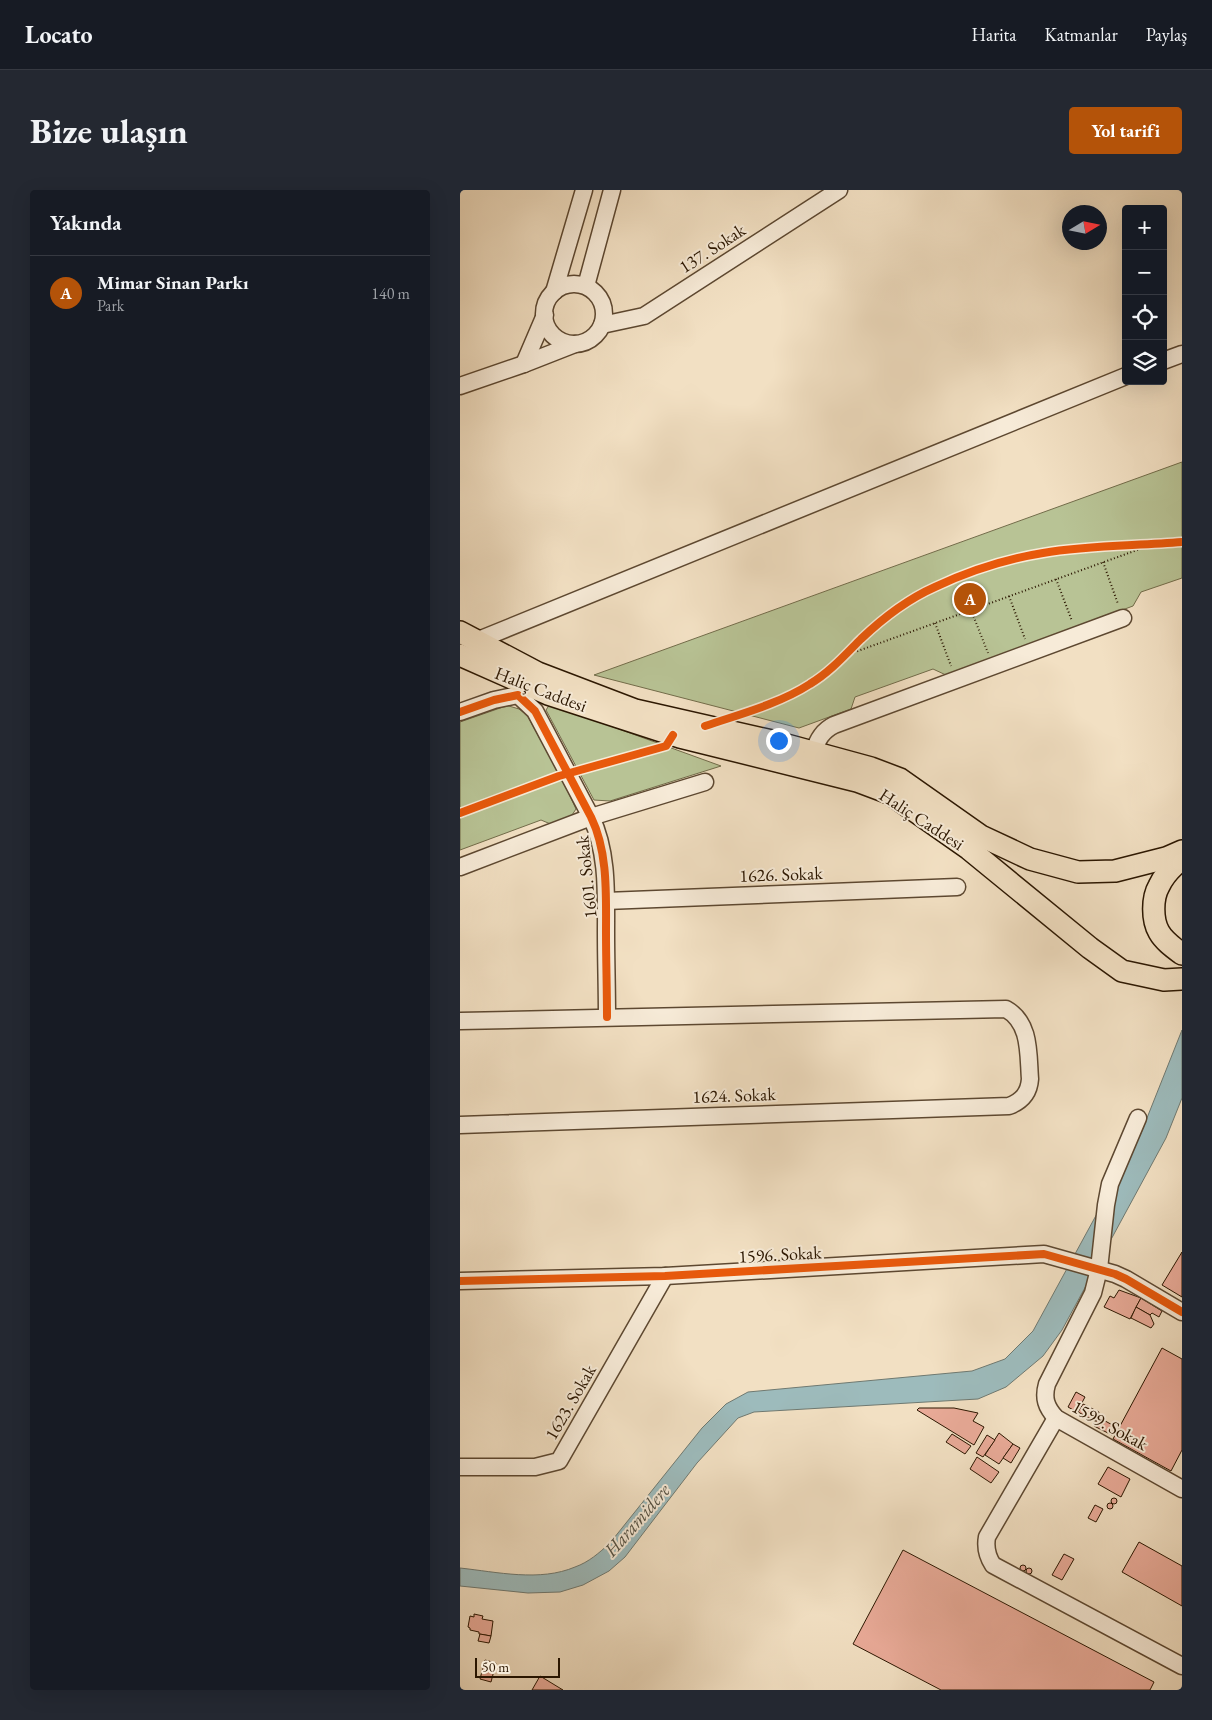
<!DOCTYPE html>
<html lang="tr">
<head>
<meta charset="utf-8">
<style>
  :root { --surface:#171b24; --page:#242831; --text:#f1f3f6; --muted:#9ea1a6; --line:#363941; --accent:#b45309 }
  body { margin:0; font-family:"EB Garamond",serif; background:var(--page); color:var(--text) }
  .controls { position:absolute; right:15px; top:15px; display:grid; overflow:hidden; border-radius:5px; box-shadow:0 5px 20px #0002 }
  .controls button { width:45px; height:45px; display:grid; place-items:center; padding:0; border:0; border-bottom:1px solid var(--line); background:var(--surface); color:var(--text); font:25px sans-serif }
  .compass { position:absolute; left:602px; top:15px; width:45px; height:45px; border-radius:50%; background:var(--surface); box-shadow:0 5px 20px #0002; rotate:80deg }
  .scale { position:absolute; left:15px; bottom:12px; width:85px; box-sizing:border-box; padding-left:5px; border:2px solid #2b1600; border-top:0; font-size:14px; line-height:18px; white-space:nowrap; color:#2b1600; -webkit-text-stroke:4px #f7ebd8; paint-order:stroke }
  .you { position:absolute; left:318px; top:550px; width:18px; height:18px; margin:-12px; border:4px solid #fff; border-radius:50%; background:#1a73e8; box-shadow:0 0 0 8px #1a73e833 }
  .badge { display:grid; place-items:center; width:32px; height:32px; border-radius:50%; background:var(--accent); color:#fff; font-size:16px; font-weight:700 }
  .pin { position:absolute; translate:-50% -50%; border:2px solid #fff; box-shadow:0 1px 5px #0006 }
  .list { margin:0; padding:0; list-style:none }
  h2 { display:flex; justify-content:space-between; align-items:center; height:65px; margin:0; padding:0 20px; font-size:21px }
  h2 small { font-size:16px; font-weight:400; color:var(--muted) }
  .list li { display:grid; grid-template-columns:32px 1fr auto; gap:15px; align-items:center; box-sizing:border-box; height:75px; padding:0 20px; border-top:1px solid var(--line) }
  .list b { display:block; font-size:19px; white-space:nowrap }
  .list p { margin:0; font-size:16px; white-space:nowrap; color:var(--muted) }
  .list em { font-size:16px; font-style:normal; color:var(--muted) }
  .icon { flex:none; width:28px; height:28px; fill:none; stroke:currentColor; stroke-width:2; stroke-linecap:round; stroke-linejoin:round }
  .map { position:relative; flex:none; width:722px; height:1500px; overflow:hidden; border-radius:5px }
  header { display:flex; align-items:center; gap:30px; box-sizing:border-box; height:70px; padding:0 25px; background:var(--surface); border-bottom:1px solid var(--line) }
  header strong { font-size:24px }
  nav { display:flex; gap:28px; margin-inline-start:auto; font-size:18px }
  .intro { display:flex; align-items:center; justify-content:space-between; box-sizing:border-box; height:120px; padding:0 30px }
  h1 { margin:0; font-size:35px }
  .button { padding:12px 22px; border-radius:5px; background:var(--accent); color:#fff; font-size:18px; font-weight:700 }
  main { display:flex; gap:30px; padding:0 30px }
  aside { flex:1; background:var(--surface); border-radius:5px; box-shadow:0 5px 20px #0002 }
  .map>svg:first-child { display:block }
  .green { fill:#b8c395; stroke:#726c4a }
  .water { fill:#9dbbbc; stroke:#6f7971 }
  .building { fill:#eaab99; stroke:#2b1600 }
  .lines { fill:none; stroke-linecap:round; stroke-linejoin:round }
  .minor-casing { stroke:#5d4831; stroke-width:19 }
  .major-casing { stroke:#2b1600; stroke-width:24 }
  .path { stroke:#2b1600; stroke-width:2; stroke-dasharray:1 2.5; stroke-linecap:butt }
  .minor { stroke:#f7ebd8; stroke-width:16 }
  .major { stroke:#f2e0c3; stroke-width:21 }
  .cycleway-casing { stroke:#f7ebd8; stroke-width:11 }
  .cycleway { stroke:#e8590c; stroke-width:8 }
  .labels { text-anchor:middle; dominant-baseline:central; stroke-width:4; stroke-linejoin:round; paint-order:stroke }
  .street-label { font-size:18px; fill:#2b1600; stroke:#f7ebd8 }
  .water-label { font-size:19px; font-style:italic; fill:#535042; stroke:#f7ebd8 }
</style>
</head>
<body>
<header>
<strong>Locato</strong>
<nav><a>Harita</a><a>Katmanlar</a><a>Paylaş</a></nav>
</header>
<div class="intro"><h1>Bize ulaşın</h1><a class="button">Yol tarifi</a></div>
<main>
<aside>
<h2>Yakında<small></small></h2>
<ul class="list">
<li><span class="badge">A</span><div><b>Mimar Sinan Parkı</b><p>Park</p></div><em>140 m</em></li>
</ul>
</aside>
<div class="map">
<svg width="722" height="1500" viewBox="0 0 722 1500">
  <rect width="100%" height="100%" fill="#f2e0c3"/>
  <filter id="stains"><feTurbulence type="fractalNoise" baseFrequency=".004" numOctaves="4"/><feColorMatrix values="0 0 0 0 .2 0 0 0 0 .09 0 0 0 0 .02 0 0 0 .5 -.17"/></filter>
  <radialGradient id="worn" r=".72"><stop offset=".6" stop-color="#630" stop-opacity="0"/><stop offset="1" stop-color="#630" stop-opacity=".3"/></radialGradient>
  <g class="green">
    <polygon points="722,272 722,388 681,402 673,416 486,485 473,479 395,507 391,519 339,538 134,485"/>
    <polygon points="90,514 261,576 150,611 134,610 86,520"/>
    <polygon points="49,516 59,519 67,525 104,593 116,619 110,628 93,635 81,630 0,660 0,532 43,517"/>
  </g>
  <path class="water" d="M722 840V908L706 948 602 1140 583 1166 546 1197 518 1209 294 1222 278 1228 237 1273 165 1367 149 1381 123 1395 100 1402 68 1403 0 1396V1378C37 1382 80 1392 115 1377 129 1372 139 1363 150 1353L242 1238 266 1214 288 1202 512 1181 545 1169 573 1141 681 943Z"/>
  <g class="building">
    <polygon points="722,1062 722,1107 702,1095"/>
    <polygon points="659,1100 681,1108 670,1129 644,1117 650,1106 654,1108"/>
    <polygon points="681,1108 702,1121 699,1127 692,1123 690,1125 676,1117"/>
    <polygon points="676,1117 690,1125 694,1134 691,1138 671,1128"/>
    <polygon points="702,1158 722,1169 722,1260 711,1281 653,1249"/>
    <polygon points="616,1202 625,1207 617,1222 608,1217"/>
    <polygon points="623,1214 639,1222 635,1231 618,1222"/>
    <polygon points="459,1218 494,1218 518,1223 513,1231 524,1237 514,1255 457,1220"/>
    <polygon points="638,1227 656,1237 652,1245 634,1236"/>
    <polygon points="539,1243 553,1254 539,1274 525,1265"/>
    <polygon points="492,1244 511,1256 505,1264 486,1252"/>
    <polygon points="527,1245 535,1250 523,1267 516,1263"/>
    <polygon points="553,1254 560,1258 551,1273 543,1268"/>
    <polygon points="517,1267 539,1282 531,1293 510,1279"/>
    <polygon points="648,1277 670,1289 661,1307 638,1294"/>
    <circle cx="654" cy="1311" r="3"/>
    <circle cx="650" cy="1316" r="3"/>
    <polygon points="635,1315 643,1319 636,1332 628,1328"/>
    <polygon points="679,1352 722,1376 722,1416 662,1382"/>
    <polygon points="443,1360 694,1492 690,1500 481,1500 393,1454"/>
    <polygon points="604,1364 614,1369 602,1390 592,1385"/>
    <circle cx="563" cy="1378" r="3"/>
    <circle cx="569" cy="1381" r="3"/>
    <polygon points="14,1424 23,1426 22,1429 33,1431 31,1446 19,1444 19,1442 10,1440 10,1438 8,1437 10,1426 14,1427"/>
    <polygon points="20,1444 31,1446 29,1453 18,1451"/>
    <polygon points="25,1470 36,1473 31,1492 20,1489"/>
    <polygon points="80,1486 103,1500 72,1500"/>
  </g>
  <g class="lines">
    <defs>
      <g id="minor">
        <circle cx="114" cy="124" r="30"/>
        <polyline points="126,96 152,0"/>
        <polyline points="94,102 124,0"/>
        <polyline points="142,135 184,126 379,0"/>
        <polyline points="703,171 722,164"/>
        <polyline points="64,174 85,125"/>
        <polyline points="0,196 64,174 115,154"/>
        <polyline points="16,451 666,186"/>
        <path d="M0 522 34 510 58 505 75 521 131 627C148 662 146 704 146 742 146 770 147 799 147 827"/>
        <path d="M354 562C357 550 362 541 374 535L663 428"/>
        <polyline points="0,677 131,627 245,592"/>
        <polyline points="146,711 497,697"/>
        <path d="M0 831 546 819C571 833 568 864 570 889 569 903 562 911 549 916L0 935"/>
        <path d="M678 928 650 994 646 1015 639 1079 633 1103 587 1194C583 1208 586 1217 596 1228L722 1299"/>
        <polyline points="0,1091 205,1086 584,1064 655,1084 666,1089 722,1122"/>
        <path d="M596 1228 527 1347C525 1358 527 1366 533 1375L722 1476"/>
        <polyline points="0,1277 75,1277 99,1271 205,1086"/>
      </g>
      <g id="major">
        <polyline points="0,442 78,483 175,520 312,551 411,578 440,589 521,646 570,669 618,682 655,681 706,668 722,661"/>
        <polyline points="0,465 88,504 220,547 397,591 429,603 509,659 630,758 662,781 704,790 722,789"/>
        <path d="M722 669C713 676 704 685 699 696 692 708 692 730 699 742 704 751 714 758 722 764"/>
      </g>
    </defs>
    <use href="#minor" class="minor-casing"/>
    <use href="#major" class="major-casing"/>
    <g class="path">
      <polyline points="643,372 658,414"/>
      <polyline points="596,389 612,431"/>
      <polyline points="549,406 565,449"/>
      <polyline points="511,420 528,463"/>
      <polyline points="475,433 491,476"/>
      <polyline points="384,466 691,355"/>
    </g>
    <use href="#minor" class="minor"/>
    <use href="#major" class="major"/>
    <defs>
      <g id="cycleway">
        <path d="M0 522 34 510 58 505 75 521 131 627C148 662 146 704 146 742 146 770 147 799 147 827"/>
        <path d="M245 536C280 524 319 514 350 494 370 482 385 465 401 449 422 429 448 409 475 397 509 381 546 369 583 363 628 355 676 356 722 352"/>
        <polyline points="0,623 99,586 206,556 213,545"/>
        <polyline points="0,1091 205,1086 584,1064 655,1084 666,1089 722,1122"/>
      </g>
    </defs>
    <use href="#cycleway" class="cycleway-casing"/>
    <use href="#cycleway" class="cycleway"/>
  </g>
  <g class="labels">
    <g class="street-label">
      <text transform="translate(252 58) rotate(-33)">137. Sokak</text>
      <text transform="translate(81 499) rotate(21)">Haliç Caddesi</text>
      <text transform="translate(462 629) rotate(33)">Haliç Caddesi</text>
      <text transform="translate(321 684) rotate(-2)">1626. Sokak</text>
      <text transform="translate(126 687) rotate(-96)">1601. Sokak</text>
      <text transform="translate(274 905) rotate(-2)">1624. Sokak</text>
      <text transform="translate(320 1064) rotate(-3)">1596. Sokak</text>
      <text transform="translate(110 1212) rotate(-60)">1623. Sokak</text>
      <text transform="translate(650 1235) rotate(29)">1599. Sokak</text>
    </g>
    <g class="water-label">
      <text transform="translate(177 1330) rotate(-49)">Haramidere</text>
    </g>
  </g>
  <rect width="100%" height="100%" filter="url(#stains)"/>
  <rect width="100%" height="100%" fill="url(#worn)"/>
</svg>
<div class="controls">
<button>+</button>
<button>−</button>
<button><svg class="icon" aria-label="locate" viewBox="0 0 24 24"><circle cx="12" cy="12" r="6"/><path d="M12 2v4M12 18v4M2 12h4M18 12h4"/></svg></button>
<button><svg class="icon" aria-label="layers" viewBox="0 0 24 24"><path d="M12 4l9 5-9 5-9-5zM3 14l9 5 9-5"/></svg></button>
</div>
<svg class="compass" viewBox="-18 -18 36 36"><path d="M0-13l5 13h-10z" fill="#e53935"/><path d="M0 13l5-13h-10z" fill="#9ea1a6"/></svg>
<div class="scale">50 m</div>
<div class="you"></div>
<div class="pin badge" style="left:510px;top:409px">A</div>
</div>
</main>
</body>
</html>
